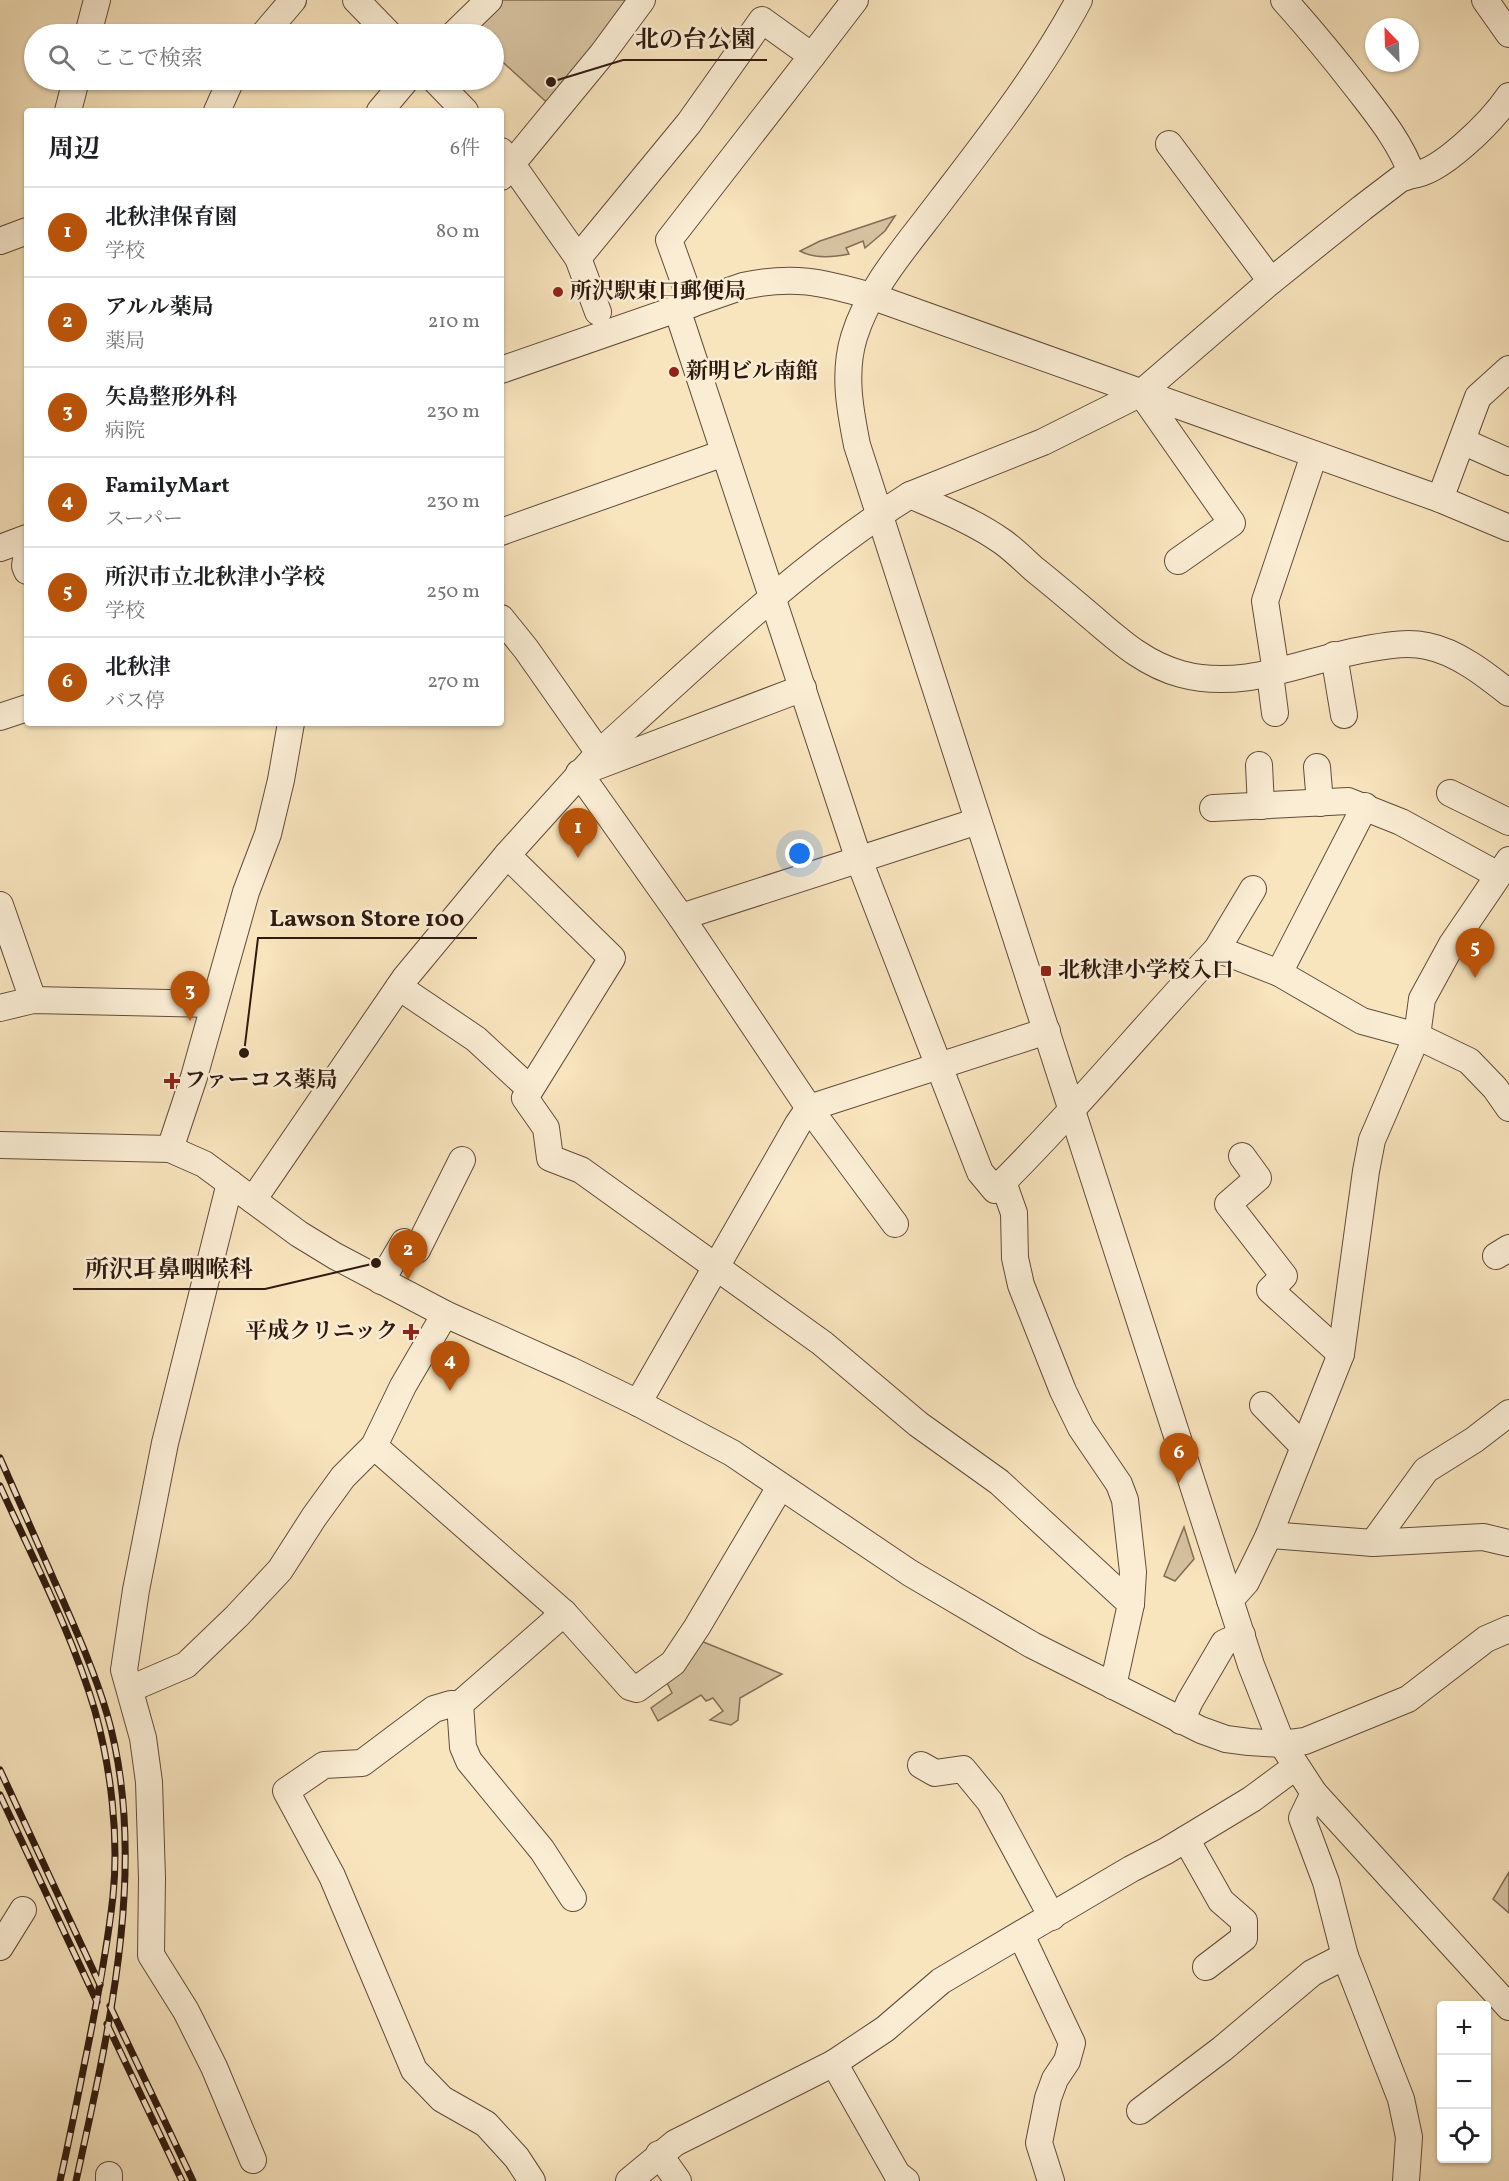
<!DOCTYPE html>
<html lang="ja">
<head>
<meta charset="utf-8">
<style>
  :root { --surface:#fff; --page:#f2f2f2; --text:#202124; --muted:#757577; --line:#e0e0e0; --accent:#b45309 }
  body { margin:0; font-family:Vollkorn,"Noto Serif JP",serif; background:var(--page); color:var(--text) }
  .controls { position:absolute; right:18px; bottom:18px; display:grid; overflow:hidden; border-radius:6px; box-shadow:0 2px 4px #0004 }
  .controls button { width:54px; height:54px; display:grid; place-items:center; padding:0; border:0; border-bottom:2px solid var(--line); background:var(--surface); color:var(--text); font:30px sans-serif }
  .compass { position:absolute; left:1365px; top:18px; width:54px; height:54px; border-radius:50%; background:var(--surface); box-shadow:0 2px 4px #0004; rotate:337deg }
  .you { position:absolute; left:800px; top:854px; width:21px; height:21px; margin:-15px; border:4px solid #fff; border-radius:50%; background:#1a73e8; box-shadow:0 0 0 9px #1a73e833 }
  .badge { display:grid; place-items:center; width:39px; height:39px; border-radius:50%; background:var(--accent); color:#fff; font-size:20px; font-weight:700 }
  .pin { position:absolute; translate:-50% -50px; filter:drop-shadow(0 2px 3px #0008) }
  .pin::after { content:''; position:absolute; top:32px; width:21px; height:18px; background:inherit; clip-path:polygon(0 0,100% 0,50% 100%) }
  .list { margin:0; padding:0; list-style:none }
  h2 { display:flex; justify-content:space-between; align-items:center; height:78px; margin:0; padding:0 24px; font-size:26px }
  h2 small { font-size:20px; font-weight:400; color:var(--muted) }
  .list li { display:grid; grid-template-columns:39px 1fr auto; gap:18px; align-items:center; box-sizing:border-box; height:90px; padding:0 24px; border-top:2px solid var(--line) }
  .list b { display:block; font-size:22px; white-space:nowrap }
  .list p { margin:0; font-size:20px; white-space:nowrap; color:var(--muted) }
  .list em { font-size:20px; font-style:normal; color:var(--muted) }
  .icon { flex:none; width:33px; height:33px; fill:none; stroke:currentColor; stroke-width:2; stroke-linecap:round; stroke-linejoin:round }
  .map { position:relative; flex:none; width:1509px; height:2181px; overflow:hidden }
  .search { position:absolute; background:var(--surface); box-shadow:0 2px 4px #0004; left:24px; top:24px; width:480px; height:66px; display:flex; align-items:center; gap:15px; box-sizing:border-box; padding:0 21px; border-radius:33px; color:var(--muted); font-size:22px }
  .panel { position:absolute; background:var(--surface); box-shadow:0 2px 4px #0004; left:24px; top:108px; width:480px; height:618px; border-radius:6px }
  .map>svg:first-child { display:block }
  .green { fill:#d6c2a0; stroke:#826e58; stroke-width:1.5 }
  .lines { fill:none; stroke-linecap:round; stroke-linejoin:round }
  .minor-casing { stroke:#614c3b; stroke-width:28 }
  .minor { stroke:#faedd4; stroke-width:26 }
  .rail-casing { stroke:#2f1a10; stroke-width:7 }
  .rail { stroke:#faedd4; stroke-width:4.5; stroke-dasharray:14; stroke-linecap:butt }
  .poi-dot { fill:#8f2418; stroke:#faedd4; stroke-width:2 }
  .labels { text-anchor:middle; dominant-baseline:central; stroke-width:5; stroke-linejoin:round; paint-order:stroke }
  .poi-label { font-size:22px; font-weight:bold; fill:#2f1a10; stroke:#faedd4; text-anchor:start }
  .leader { fill:none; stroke:#2f1a10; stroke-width:2 }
  .callout-dot { fill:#2f1a10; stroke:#faedd4; stroke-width:2 }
  .callout-label { font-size:24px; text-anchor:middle; font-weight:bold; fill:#2f1a10; stroke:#faedd4; stroke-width:5; stroke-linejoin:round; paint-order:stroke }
</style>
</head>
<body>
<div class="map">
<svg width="1509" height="2181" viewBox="0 0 1509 2181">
  <rect width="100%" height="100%" fill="#f8e4bd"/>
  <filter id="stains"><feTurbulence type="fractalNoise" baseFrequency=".00333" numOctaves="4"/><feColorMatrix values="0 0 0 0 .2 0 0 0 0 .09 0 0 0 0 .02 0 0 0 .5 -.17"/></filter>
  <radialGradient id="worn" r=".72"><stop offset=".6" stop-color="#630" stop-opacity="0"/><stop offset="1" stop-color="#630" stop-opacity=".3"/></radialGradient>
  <g class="green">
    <polygon points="489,0 642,0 555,110 494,54 494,34 472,34 464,27"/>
    <path d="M895 216 885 231 865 248 863 241 846 248 849 254C834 257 814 259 800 251L820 241Z"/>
    <polygon points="1184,1527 1194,1559 1175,1581 1164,1576"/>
    <polygon points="696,1639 782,1674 740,1698 738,1720 731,1725 710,1720 723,1711 713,1698 706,1701 701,1695 658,1721 651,1708 672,1693 665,1679"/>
    <polygon points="1509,1872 1509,1913 1493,1899"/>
  </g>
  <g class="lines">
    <defs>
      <g id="minor">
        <polyline points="356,0 389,34"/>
        <path d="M1079 0C1041 71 991 135 942 199 910 242 870 285 854 337 843 373 850 410 857 445L1251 1665 1282 1744 1314 1793 1509 2007"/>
        <polyline points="1485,0 1509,34"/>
        <polyline points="88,34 97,0"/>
        <polyline points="264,34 293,0"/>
        <polyline points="454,34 489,0"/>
        <polyline points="435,80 465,111"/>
        <polyline points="68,111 76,80"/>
        <polyline points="217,111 231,80"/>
        <polyline points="380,111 406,80"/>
        <polyline points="1169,144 1271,281"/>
        <polyline points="501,151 511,163 578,258 598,312"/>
        <path d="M1412 175C1441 173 1492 121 1509 96"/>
        <polyline points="501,177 603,53 642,0"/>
        <polyline points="0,241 27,231"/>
        <polyline points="578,258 689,123 762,20 812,56 855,0"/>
        <polyline points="692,304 669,240 812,56"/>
        <path d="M677 309 859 860 980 1172 995 1190C1073 1113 1142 1029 1217 949L1279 973 1362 1021 1417 1036 1469 1061 1495 1088 1509 1108"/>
        <path d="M501 370 743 286C793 275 822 282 871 296L1440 499 1509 528"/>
        <polyline points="1141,393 1232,523 1178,561"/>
        <polyline points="1462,441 1509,462"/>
        <path d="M910 495 1043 442 1141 393 1271 281 1362 208 1400 179 1412 175C1401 143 1378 115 1358 89 1334 58 1310 29 1284 0"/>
        <polyline points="1440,499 1478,397 1509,369"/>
        <polyline points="501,532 724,453"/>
        <polyline points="0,548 27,538"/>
        <polyline points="27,552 25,566 27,571"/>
        <polyline points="501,618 526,649 599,753"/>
        <polyline points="1334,655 1344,715"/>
        <polyline points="1276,672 1265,601 1314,455"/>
        <polyline points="1270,674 1275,713"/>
        <polyline points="0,717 27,708"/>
        <polyline points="1259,765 1261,806"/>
        <polyline points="1317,767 1320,803"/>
        <polyline points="587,770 803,688"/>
        <polyline points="579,773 681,917 809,1108 895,1224"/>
        <polyline points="1450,793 1509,822"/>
        <polyline points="1213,808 1348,801 1401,822 1498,875"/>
        <polyline points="507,855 612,958 525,1098 546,1128 550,1158 581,1170 822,1343 918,1424 999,1482 1131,1604 1113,1686"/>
        <polyline points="0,905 33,1000"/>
        <polyline points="681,917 978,821"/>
        <polyline points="1217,949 1253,889"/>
        <polyline points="1279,973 1365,806"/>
        <polyline points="399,987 476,1039 530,1089"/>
        <polyline points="0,1008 33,1000 214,1004"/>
        <polyline points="0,1145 170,1149 194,1077 246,892 268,834 281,780 291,723"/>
        <polyline points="170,1149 204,1164 299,1234 335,1256 445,1314 570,1370 638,1403 732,1453 910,1573 1032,1645 1201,1730 1226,1739 1249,1742 1282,1744 1305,1741 1408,1699 1486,1639 1509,1629"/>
        <polyline points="1242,1156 1258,1178 1228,1204 1284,1276 1270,1290 1341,1354"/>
        <polyline points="1003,1182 1014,1213 1015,1258 1021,1285 1063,1391 1081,1428 1119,1484 1125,1500 1133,1572 1131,1604"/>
        <polyline points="230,1183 165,1443 136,1590 124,1670 143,1738 149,1782 152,1878 151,1955 186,2011 214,2067 253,2160"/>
        <path d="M253 1200 405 978 507 855 599 753C699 663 796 567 910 495 942 509 975 522 1003 542 1014 550 1024 560 1034 569 1054 585 1074 602 1094 619 1121 642 1145 664 1181 674 1247 692 1308 658 1372 648 1390 645 1409 642 1427 646 1457 652 1485 674 1509 693"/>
        <polyline points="1496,1256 1509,1248"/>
        <polyline points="381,1281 404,1242 417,1250 462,1160"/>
        <polyline points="638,1403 798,1124 809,1108 1047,1031"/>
        <polyline points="1263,1405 1303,1446"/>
        <polyline points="374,1446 564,1613 630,1687 637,1689 673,1663 697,1627 780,1487"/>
        <polyline points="1269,1535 1373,1543 1483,1537 1509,1543"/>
        <polyline points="1373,1543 1426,1470 1474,1440 1509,1413"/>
        <polyline points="1230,1600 1246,1582 1269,1535 1341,1354 1366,1171 1372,1140 1417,1036 1422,999 1452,944 1509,860"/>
        <polyline points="130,1689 186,1665 237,1616 280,1570 314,1517 343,1477 374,1446 403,1386 445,1314"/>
        <polyline points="460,1704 463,1747 469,1761 542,1850 573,1898"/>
        <polyline points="1181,1721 1190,1701 1224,1643 1242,1635"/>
        <polyline points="921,1765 935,1773 963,1769 990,1802 1052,1917"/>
        <polyline points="1314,1793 1302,1818 1326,1882 1345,1956 1401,2099 1409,2137 1406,2181"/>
        <polyline points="1186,1839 1221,1901 1244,1921 1244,1938 1206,1967"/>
        <polyline points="1021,1935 1072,2043 1067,2061 1055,2079 1048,2098 1039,2143 1051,2181"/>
        <polyline points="0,1947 23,1910"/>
        <polyline points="834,2063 897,2174 906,2181"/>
        <polyline points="1140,2111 1222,2049 1312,1973 1345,1956"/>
        <polyline points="659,2154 678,2181"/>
        <polyline points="109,2181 109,2175"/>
        <polyline points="532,2181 517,2158 486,2124 442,2099 414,2070 332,1876 286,1791 324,1765 362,1763 434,1709 451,1704 460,1704 564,1613"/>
        <polyline points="629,2181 675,2143 834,2063 885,2029 941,1981 1131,1869 1166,1851 1252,1799 1295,1767"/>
      </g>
    </defs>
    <use href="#minor" class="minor-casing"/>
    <use href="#minor" class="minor"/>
    <defs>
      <g id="rail">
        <path d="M0 1458C19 1501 38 1544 57 1587 75 1628 94 1670 107 1714 150 1862 108 2034 76 2181"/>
        <path d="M0 1486C33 1559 72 1633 95 1711 111 1769 119 1836 113 1896 107 1951 96 2007 85 2061 77 2101 69 2141 60 2181"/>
        <polyline points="0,1770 100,1985"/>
        <polyline points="0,1795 97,2002"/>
        <polyline points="110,2006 193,2181"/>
        <polyline points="107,2024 182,2181"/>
      </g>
    </defs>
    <use href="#rail" class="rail-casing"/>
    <use href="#rail" class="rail"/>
  </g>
  <g class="poi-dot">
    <circle cx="558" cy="292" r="6"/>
    <circle cx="674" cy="372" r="6"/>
    <rect x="1040" y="965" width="12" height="12" rx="3"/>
    <path d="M169 1072h6v6h6v6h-6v6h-6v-6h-6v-6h6z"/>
    <path d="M408 1323h6v6h6v6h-6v6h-6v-6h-6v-6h6z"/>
  </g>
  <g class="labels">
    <g class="poi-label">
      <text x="570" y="292">所沢駅東口郵便局</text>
      <text x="686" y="372">新明ビル南館</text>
      <text x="1058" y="971">北秋津小学校入口</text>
      <text x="184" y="1081">ファーコス薬局</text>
      <text x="398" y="1332" text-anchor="end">平成クリニック</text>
    </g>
  </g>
  <path class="leader" d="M551 82L623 60H767M244 1053L258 938H477M376 1263L265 1289H73"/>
  <g class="callout-dot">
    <circle cx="551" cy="82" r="6"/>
    <circle cx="244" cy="1053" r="6"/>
    <circle cx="376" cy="1263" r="6"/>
  </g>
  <g class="callout-label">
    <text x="695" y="47">北の台公園</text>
    <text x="367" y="926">Lawson Store 100</text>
    <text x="169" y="1277">所沢耳鼻咽喉科</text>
  </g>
  <rect width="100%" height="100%" filter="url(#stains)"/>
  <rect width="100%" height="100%" fill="url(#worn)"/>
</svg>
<div class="controls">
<button>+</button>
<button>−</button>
<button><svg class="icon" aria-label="locate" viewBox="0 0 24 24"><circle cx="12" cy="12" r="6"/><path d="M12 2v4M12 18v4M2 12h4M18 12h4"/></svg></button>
</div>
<svg class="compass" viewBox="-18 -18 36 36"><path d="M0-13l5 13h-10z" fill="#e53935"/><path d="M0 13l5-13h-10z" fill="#757577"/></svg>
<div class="you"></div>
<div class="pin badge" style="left:578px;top:858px">1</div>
<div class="pin badge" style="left:408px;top:1280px">2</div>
<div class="pin badge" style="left:190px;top:1021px">3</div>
<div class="pin badge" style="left:450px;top:1391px">4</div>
<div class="pin badge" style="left:1475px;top:978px">5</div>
<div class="pin badge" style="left:1179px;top:1483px">6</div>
<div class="search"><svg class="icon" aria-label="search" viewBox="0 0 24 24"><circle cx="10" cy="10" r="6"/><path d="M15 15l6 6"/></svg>ここで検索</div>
<section class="panel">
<h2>周辺<small>6件</small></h2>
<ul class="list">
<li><span class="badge">1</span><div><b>北秋津保育園</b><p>学校</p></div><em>80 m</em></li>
<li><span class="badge">2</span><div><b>アルル薬局</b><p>薬局</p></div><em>210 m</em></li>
<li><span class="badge">3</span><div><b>矢島整形外科</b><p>病院</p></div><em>230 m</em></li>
<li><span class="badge">4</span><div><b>FamilyMart</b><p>スーパー</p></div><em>230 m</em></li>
<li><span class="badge">5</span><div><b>所沢市立北秋津小学校</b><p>学校</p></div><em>250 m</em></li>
<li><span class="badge">6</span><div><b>北秋津</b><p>バス停</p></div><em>270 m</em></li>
</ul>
</section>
</div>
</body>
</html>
